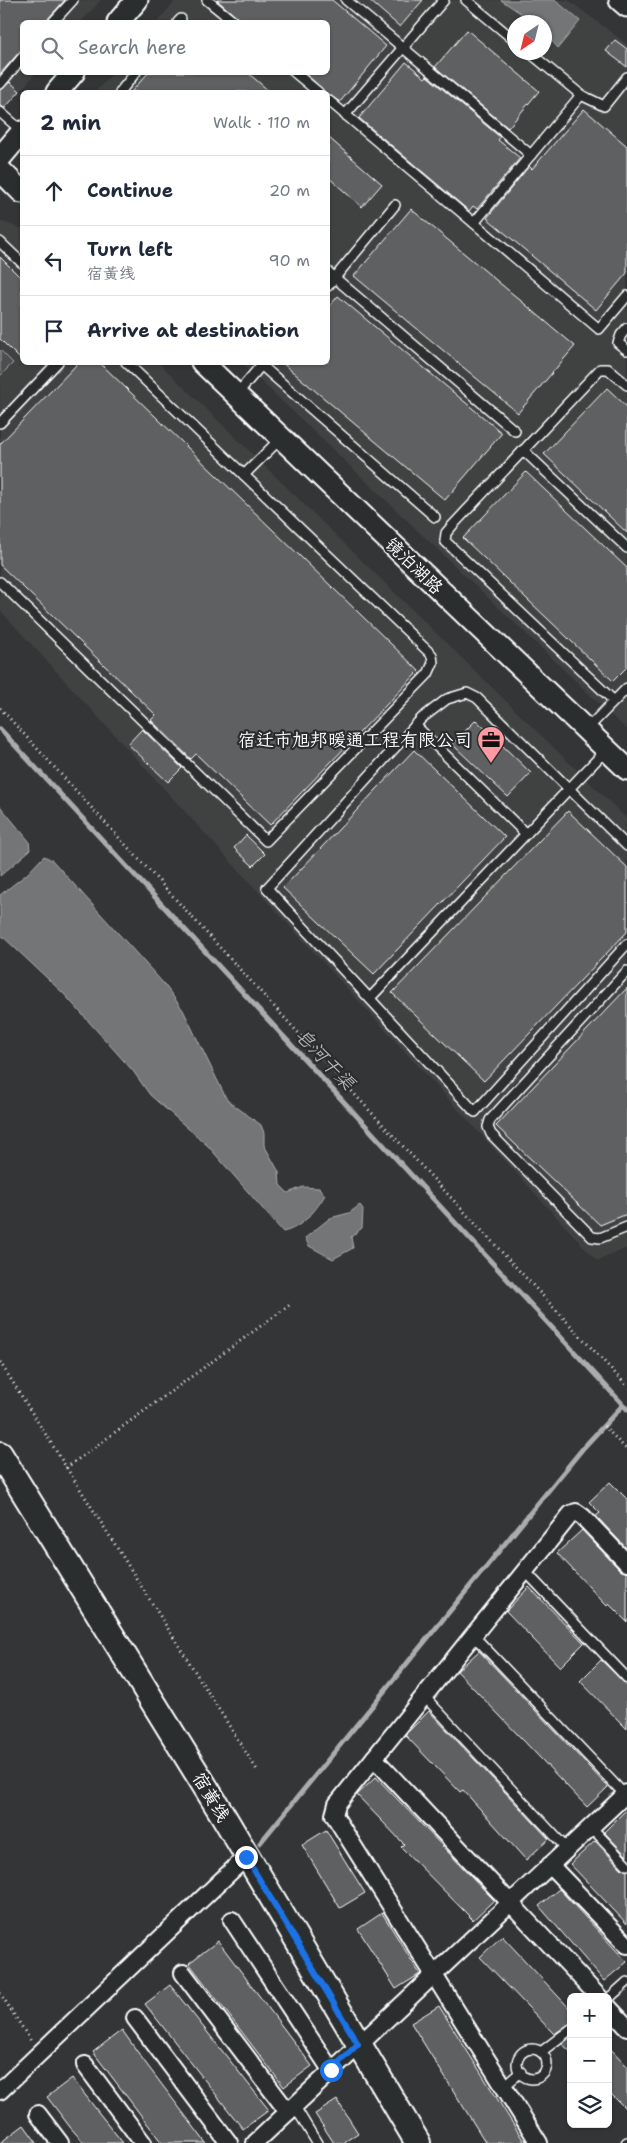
<!DOCTYPE html>
<html lang="en">
<head>
<meta charset="utf-8">
<style>
  :root { --surface:#fff; --page:#f6f6f7; --text:#1f2937; --muted:#747a83; --line:#e0e1e3 }
  body { margin:0; font-family:"Shantell Sans","LXGW WenKai TC",sans-serif; background:var(--page); color:var(--text) }
  .controls { position:absolute; right:15px; bottom:15px; display:grid; overflow:hidden; border-radius:8px; box-shadow:0 1px 4px #0004 }
  .controls button { width:45px; height:45px; display:grid; place-items:center; padding:0; border:0; border-bottom:1px solid var(--line); background:var(--surface); color:var(--text); font:25px sans-serif }
  .compass { position:absolute; left:507px; top:15px; width:45px; height:45px; border-radius:50%; background:var(--surface); box-shadow:0 1px 4px #0004; rotate:215deg }
  .stop { position:absolute; width:15px; height:15px; margin:-11px; border:4px solid #1a73e8; border-radius:50%; background:#fff }
  .stop.end { background:#1a73e8; border-color:#fff; box-shadow:0 1px 5px #0008 }
  .list { margin:0; padding:0; list-style:none }
  h2 { display:flex; justify-content:space-between; align-items:center; height:65px; margin:0; padding:0 20px; font-size:21px }
  h2 small { font-size:16px; font-weight:400; color:var(--muted) }
  .list li { display:grid; grid-template-columns:32px 1fr auto; gap:15px; align-items:center; box-sizing:border-box; height:70px; padding:0 20px; border-top:1px solid var(--line) }
  .list b { display:block; font-size:19px; white-space:nowrap }
  .list p { margin:0; font-size:16px; white-space:nowrap; color:var(--muted) }
  .list em { font-size:16px; font-style:normal; color:var(--muted) }
  .icon { flex:none; width:28px; height:28px; fill:none; stroke:currentColor; stroke-width:2; stroke-linecap:round; stroke-linejoin:round }
  .map { position:relative; flex:none; width:627px; height:2143px; overflow:hidden }
  .search { position:absolute; background:var(--surface); box-shadow:0 1px 4px #0004; left:20px; top:20px; width:310px; height:55px; display:flex; align-items:center; gap:12px; box-sizing:border-box; padding:0 18px; border-radius:8px; color:var(--muted); font-size:19px }
  .panel { position:absolute; background:var(--surface); box-shadow:0 1px 4px #0004; left:20px; top:90px; width:310px; height:275px; border-radius:8px }
  .map>svg:first-child { display:block }
  .built { fill:#404243; fill-rule:evenodd }
  .green { fill:#4c4f50; stroke:#a6a7a8 }
  .water { fill:#737576; stroke:#abacad }
  .lines { fill:none; stroke-linecap:round; stroke-linejoin:round }
  .stream { stroke:#abacad; stroke-width:5 }
  .building { fill:#5f6162; stroke:#fff }
  .service-casing { stroke:#fff; stroke-width:12 }
  .minor-casing { stroke:#fff; stroke-width:20 }
  .tertiary-casing { stroke:#fff; stroke-width:25 }
  .secondary-casing { stroke:#fff; stroke-width:28 }
  .path { stroke:#fff; stroke-width:3; stroke-dasharray:1 4; stroke-linecap:butt }
  .service { stroke:#2a2d2e; stroke-width:9 }
  .minor { stroke:#2a2d2e; stroke-width:16 }
  .tertiary { stroke:#2a2d2e; stroke-width:21 }
  .secondary { stroke:#2a2d2e; stroke-width:24 }
  .route { stroke:#1a73e8; stroke-width:6 }
  .labels { text-anchor:middle; dominant-baseline:central; stroke-width:4.5; stroke-linejoin:round; paint-order:stroke }
  .street-label { font-size:18px; fill:#fff; stroke:#2a2d2e }
  .poi-label { font-size:18px; fill:#fff; stroke:#2a2d2e; text-anchor:end }
  .water-label { font-size:19px; font-style:italic; fill:#b2b3b4; stroke:#2a2d2e }
</style>
</head>
<body>
<div class="map">
<svg width="627" height="2143" viewBox="0 0 627 2143">
  <rect width="100%" height="100%" fill="#333536"/>
  <filter id="ink" filterUnits="userSpaceOnUse"><feTurbulence type="fractalNoise" baseFrequency=".02" numOctaves="2"/><feDisplacementMap in="SourceGraphic" scale="10" xChannelSelector="R" yChannelSelector="G"/><feConvolveMatrix kernelMatrix="1 2 1 2 8 2 1 2 1" color-interpolation-filters="sRGB"/></filter>
  <g filter="url(#ink)">
    <g class="built">
      <polygon points="0,0 101,0 81,22 22,22 22,72 36,73 0,114"/>
      <path d="M176 0H568L627 44V730L242 363 328 362V92H95L113 73 328 72V22H157ZM514 22H544V52H514Z"/>
      <polygon points="0,221 22,229 22,362 159,363 627,819 627,1248 597,1261 0,610"/>
    </g>
    <polygon class="green" points="0,350 13,363 0,376"/>
    <g class="water">
      <polygon points="501,0 555,0 580,21 558,48 545,33 544,22 534,22"/>
      <polygon points="0,806 29,841 30,850 0,876"/>
      <path d="M44 856 52 860 164 984 183 1010 227 1100 261 1125 264 1133V1145L279 1172 280 1185 288 1193 303 1187 319 1188 325 1195C315 1212 301 1228 283 1232L208 1146 150 1095 133 1071 64 994 0 934V895L27 874Z"/>
      <polygon points="360,1205 363,1209 362,1228 351,1237 353,1248 333,1259 309,1246 305,1238 330,1218 349,1213"/>
    </g>
    <g class="lines">
      <g class="stream">
        <polyline points="0,729 627,1409"/>
        <polyline points="260,1843 584,1447 623,1405"/>
      </g>
    </g>
    <g class="building">
      <polygon points="0,0 65,0 45,22 22,22 22,49 0,74"/>
      <polygon points="217,0 332,0 386,46 340,102 325,92 304,72 328,72 328,22 242,22"/>
      <polygon points="369,0 423,0 400,27"/>
      <polygon points="467,30 539,91 508,128 435,67"/>
      <polygon points="615,40 627,49 627,67 606,51"/>
      <polygon points="406,62 425,78 427,76 500,137 498,140 520,158 477,209 473,206 469,211 359,118"/>
      <polygon points="149,72 247,72 270,92 131,92"/>
      <polygon points="10,82 20,91 5,108 0,106 0,90"/>
      <polygon points="584,109 627,146 627,273 596,310 487,218 529,166 532,169"/>
      <polygon points="328,137 382,184 362,207 328,177"/>
      <polygon points="411,209 575,346 518,413 354,276"/>
      <polygon points="0,257 22,279 22,361 0,339"/>
      <polygon points="338,296 502,433 445,500 281,362 328,362 328,308"/>
      <polygon points="79,362 99,362 419,671 270,825 196,754 191,759 151,720 156,715 0,565 0,444"/>
      <polygon points="607,388 627,407 627,533 544,454"/>
      <polygon points="526,472 627,568 627,667 613,681 463,538"/>
      <polygon points="476,720 531,773 508,797 452,744"/>
      <polygon points="142,729 182,768 168,782 128,744"/>
      <polygon points="414,750 505,837 374,974 283,888"/>
      <polygon points="568,811 627,867 627,932 484,1081 392,993"/>
      <polygon points="246,835 265,854 253,866 234,848"/>
      <polygon points="627,988 627,1214 600,1225 496,1126"/>
      <polygon points="610,1482 627,1499 627,1549 596,1516 600,1513 589,1502"/>
      <polygon points="582,1530 620,1570 627,1573 627,1622 609,1604 607,1606 557,1553"/>
      <polygon points="529,1587 584,1643 560,1667 506,1611"/>
      <polygon points="479,1651 608,1787 587,1807 457,1671"/>
      <polygon points="601,1660 627,1685 627,1729 580,1681"/>
      <polygon points="429,1711 549,1839 526,1860 463,1790 460,1792 405,1735"/>
      <polygon points="376,1777 494,1900 473,1920 401,1847 404,1844 357,1795"/>
      <polygon points="627,1809 627,1856 604,1832"/>
      <polygon points="326,1830 365,1893 340,1908 302,1845"/>
      <polygon points="595,1841 622,1869 627,1871 627,1924 570,1864"/>
      <polygon points="559,1889 627,1962 604,1981 539,1906"/>
      <polygon points="382,1913 420,1974 396,1989 358,1929"/>
      <polygon points="502,1936 571,2010 571,2023 554,2034 480,1957"/>
      <polygon points="218,1941 312,2066 284,2087 189,1963"/>
      <polygon points="170,1985 269,2110 243,2129 145,2004"/>
      <polygon points="439,2006 525,2143 486,2143 411,2023"/>
      <polygon points="122,2030 144,2061 206,2143 162,2143 93,2052"/>
      <polygon points="571,2037 571,2052 562,2044"/>
      <polygon points="608,2046 627,2066 627,2110 608,2091"/>
      <polygon points="72,2078 99,2113 123,2143 84,2143 70,2127 47,2097"/>
      <polygon points="337,2100 358,2133 343,2143 334,2143 315,2114"/>
      <polygon points="24,2125 37,2143 0,2143"/>
    </g>
    <g class="lines">
      <defs>
        <g id="service">
          <polyline points="207,0 234,22"/>
          <polyline points="346,0 531,155"/>
          <polyline points="466,0 514,40"/>
          <polyline points="53,22 73,0"/>
          <polyline points="178,22 181,19"/>
          <polyline points="529,52 581,95 604,106 627,77"/>
          <polyline points="294,72 318,92"/>
          <polyline points="0,84 22,58"/>
          <polyline points="120,92 136,72"/>
          <polyline points="328,100 474,223 581,95"/>
          <polyline points="0,112 22,131"/>
          <polyline points="345,115 444,0"/>
          <polyline points="474,223 599,329 627,296"/>
          <polyline points="0,242 22,263"/>
          <polyline points="328,272 515,431"/>
          <polyline points="328,286 395,205"/>
          <polyline points="627,328 621,335 618,343 627,350"/>
          <polyline points="261,365 435,517"/>
          <polyline points="236,395 264,362"/>
          <polyline points="0,423 58,362"/>
          <polyline points="523,450 627,548"/>
          <polyline points="244,475 281,438"/>
          <polyline points="0,582 266,841 428,674 433,663 432,655 126,362"/>
          <polyline points="614,701 445,541 446,533 452,526 600,369 608,369 627,385"/>
          <polyline points="415,725 526,834"/>
          <polyline points="586,730 627,688"/>
          <polyline points="627,846 477,698 467,693 447,699 422,718 267,888 475,1112 627,944"/>
          <polyline points="627,971 490,1120 488,1127 491,1134 592,1237 600,1238 627,1227"/>
          <polyline points="370,998 606,750"/>
          <polyline points="525,1571 627,1678"/>
          <polyline points="473,1635 625,1795"/>
          <polyline points="424,1696 567,1849"/>
          <polyline points="591,1827 627,1865"/>
          <polyline points="608,1999 627,1982"/>
          <circle cx="532" cy="2064" r="15"/>
          <polyline points="541,2052 571,2029"/>
          <polyline points="503,2087 521,2072"/>
          <polyline points="294,2105 317,2143"/>
          <polyline points="626,2143 627,2142"/>
        </g>
        <g id="minor">
          <polyline points="374,1758 599,1997"/>
          <polyline points="550,1865 627,1945"/>
          <polyline points="232,1920 331,2070"/>
          <polyline points="183,1973 288,2112"/>
          <polyline points="608,2007 627,2027"/>
          <polyline points="135,2018 229,2143"/>
          <polyline points="85,2065 143,2143"/>
          <polyline points="0,2091 246,1857"/>
          <polyline points="38,2114 60,2143"/>
          <polyline points="255,2143 627,1793"/>
          <polyline points="539,2143 334,1815 337,1804 571,1514 576,1512 583,1517 627,1563"/>
        </g>
        <g id="tertiary">
          <polyline points="620,0 627,6"/>
          <polyline points="118,22 137,0"/>
          <polyline points="57,92 74,72"/>
          <polyline points="0,158 22,132"/>
          <polyline points="0,170 22,192"/>
          <polyline points="202,362 627,769"/>
        </g>
        <polyline id="secondary" points="0,1454 224,1817 418,2143"/>
      </defs>
      <use href="#service" class="service-casing"/>
      <use href="#minor" class="minor-casing"/>
      <use href="#tertiary" class="tertiary-casing"/>
      <use href="#secondary" class="secondary-casing"/>
      <g class="path">
        <polyline points="0,708 370,1111 627,1386"/>
        <polyline points="0,1362 257,1770"/>
        <polyline points="604,1426 627,1450"/>
        <polyline points="66,1468 291,1304"/>
        <polyline points="0,1993 31,2041"/>
      </g>
      <use href="#service" class="service"/>
      <use href="#minor" class="minor"/>
      <use href="#tertiary" class="tertiary"/>
      <use href="#secondary" class="secondary"/>
    </g>
  </g>
  <g class="lines" filter="url(#ink)">
    <polyline class="route" points="246,1857 358,2044 331,2070"/>
  </g>
  <defs>
    <symbol id="office-pin" viewBox="-11 -11 22 30"><path d="M0 17L-7.5 6A9.5 9.5 0 1 1 7.5 6Z" fill="#ff9aa2" stroke="#2a2d2e"/><path d="M-6-3h4V-5.5h4V-3h4V5H-6ZM-1-4.5V-3h2v-1.5ZM-6 0V1H6V0Z" fill="#111"/></symbol>
  </defs>
  <g fill-rule="evenodd">
    <use href="#office-pin" x="475" y="724" width="32" height="43"/>
  </g>
  <g class="labels">
    <g class="street-label">
      <text transform="translate(414 566) rotate(44)">镜泊湖路</text>
      <text transform="translate(211 1797) rotate(59)">宿黄线</text>
    </g>
    <g class="poi-label">
      <text x="472" y="740">宿迁市旭邦暖通工程有限公司</text>
    </g>
    <g class="water-label">
      <text transform="translate(325 1059) rotate(47)">皂河干渠</text>
    </g>
  </g>
</svg>
<div class="controls">
<button>+</button>
<button>−</button>
<button><svg class="icon" aria-label="layers" viewBox="0 0 24 24"><path d="M12 4l9 5-9 5-9-5zM3 14l9 5 9-5"/></svg></button>
</div>
<svg class="compass" viewBox="-18 -18 36 36"><path d="M0-13l5 13h-10z" fill="#e53935"/><path d="M0 13l5-13h-10z" fill="#747a83"/></svg>
<div class="stop" style="left:331px;top:2070px"></div>
<div class="stop end" style="left:246px;top:1857px"></div>
<div class="search"><svg class="icon" aria-label="search" viewBox="0 0 24 24"><circle cx="10" cy="10" r="6"/><path d="M15 15l6 6"/></svg>Search here</div>
<section class="panel">
<h2>2 min<small>Walk · 110 m</small></h2>
<ul class="list">
<li><svg class="icon" aria-label="ahead" viewBox="0 0 24 24"><path d="M12 20V5M6 11l6-6 6 6"/></svg><div><b>Continue</b></div><em>20 m</em></li>
<li><svg class="icon" aria-label="left" viewBox="0 0 24 24"><path d="M17 20v-9H6M10 6l-5 5 5 5"/></svg><div><b>Turn left</b><p>宿黄线</p></div><em>90 m</em></li>
<li><svg class="icon" aria-label="arrive" viewBox="0 0 24 24"><path d="M6 21V4h12l-3 4 3 4H6"/></svg><div><b>Arrive at destination</b></div></li>
</ul>
</section>
</div>
</body>
</html>
